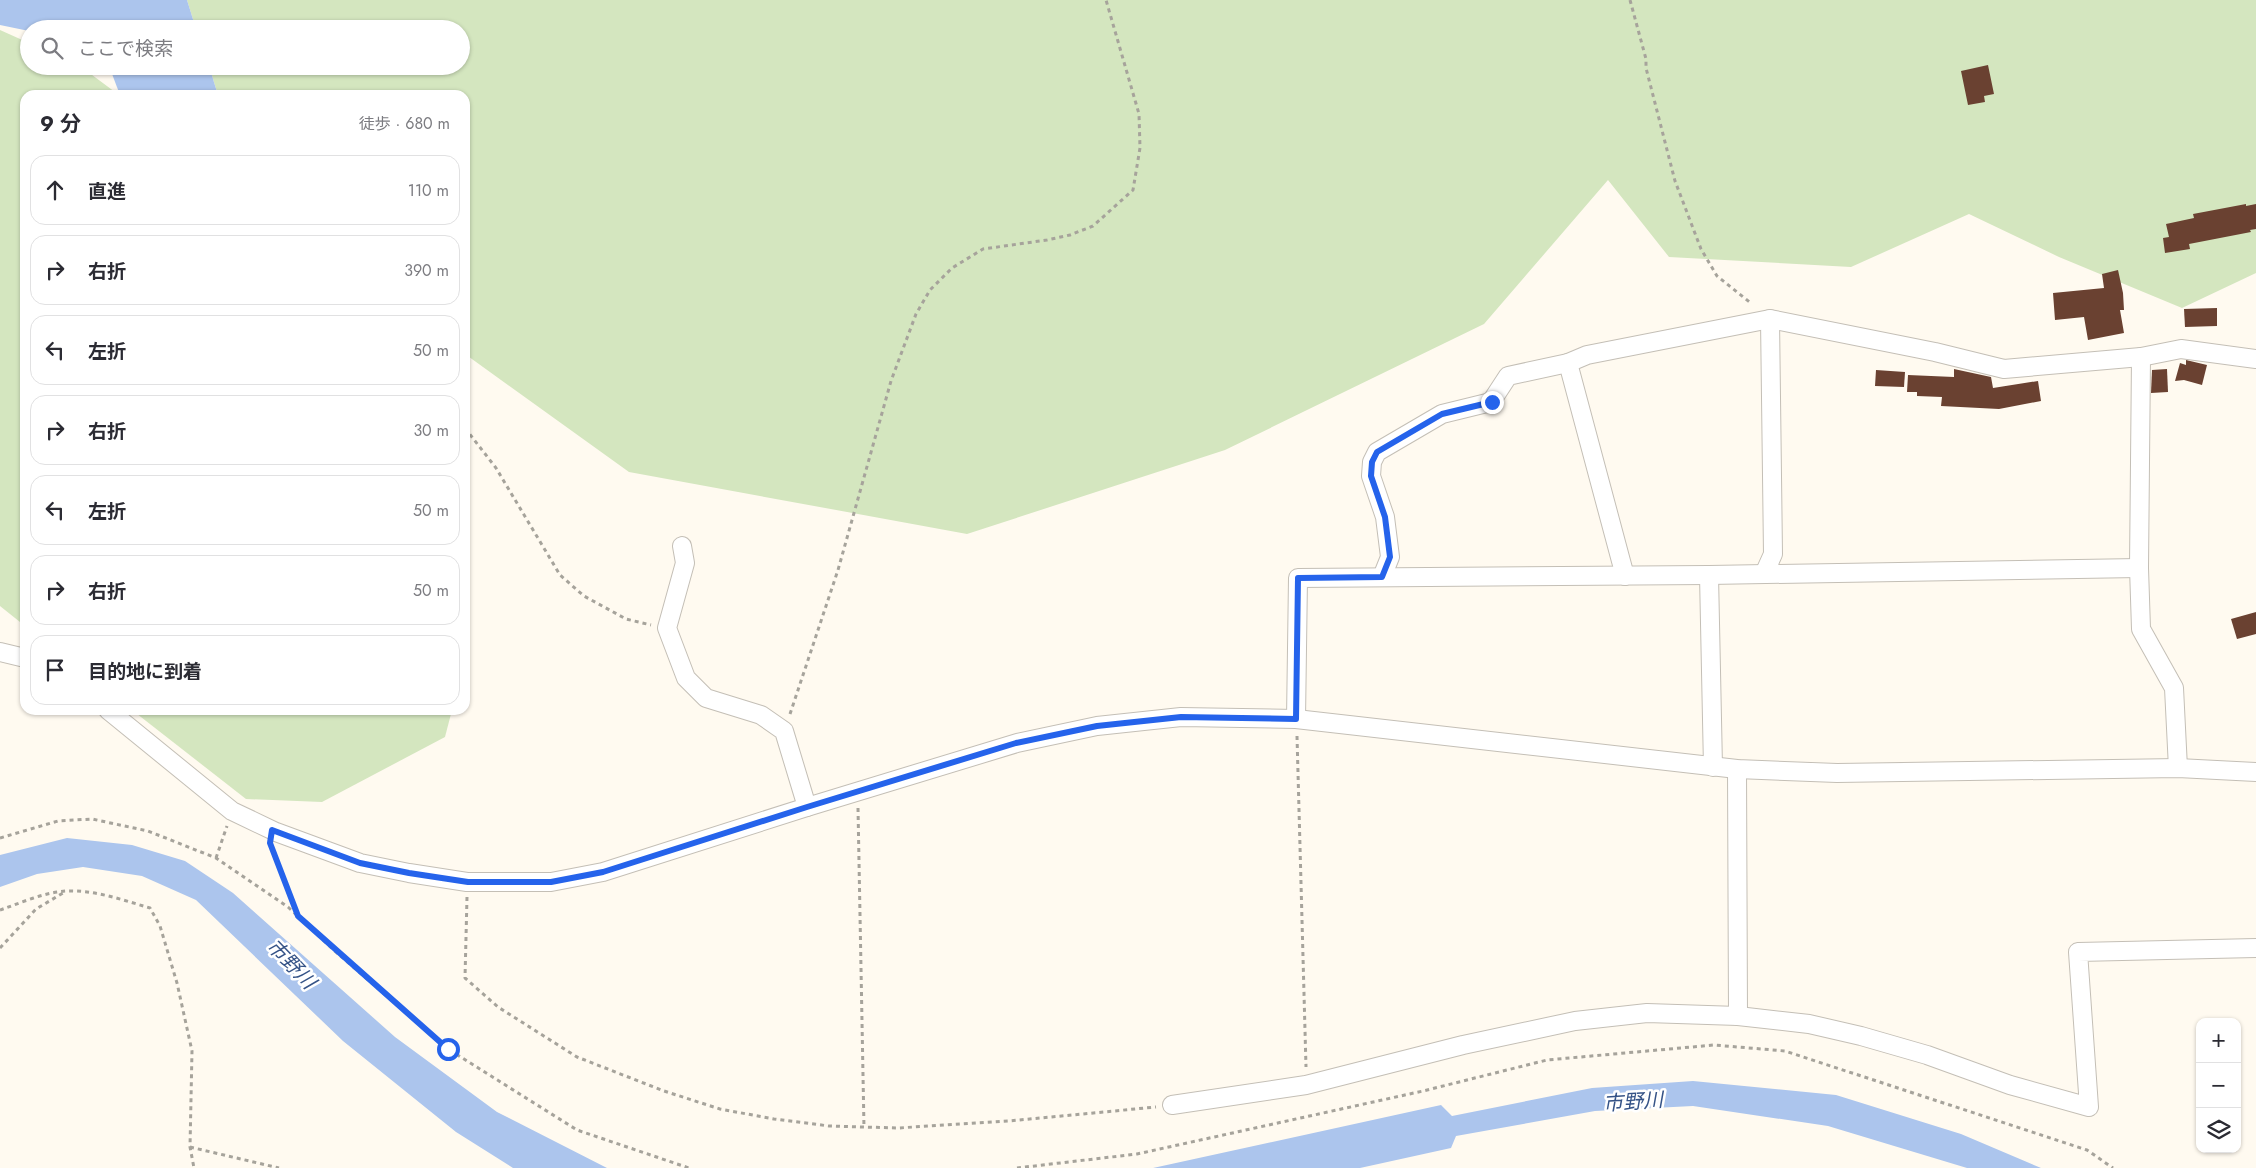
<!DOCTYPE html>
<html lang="ja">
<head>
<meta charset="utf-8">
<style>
  :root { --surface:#fff; --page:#f7f7f7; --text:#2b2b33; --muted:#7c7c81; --line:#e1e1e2 }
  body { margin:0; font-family:Jost,"Noto Sans JP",sans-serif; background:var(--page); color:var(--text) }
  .controls { position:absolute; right:15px; bottom:15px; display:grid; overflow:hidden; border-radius:10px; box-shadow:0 1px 4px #0004 }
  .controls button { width:45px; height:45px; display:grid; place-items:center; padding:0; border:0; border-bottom:1px solid var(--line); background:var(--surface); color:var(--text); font:25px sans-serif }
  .stop { position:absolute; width:15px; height:15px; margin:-11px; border:4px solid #2563eb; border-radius:50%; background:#fff }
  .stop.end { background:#2563eb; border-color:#fff; box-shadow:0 1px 5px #0008 }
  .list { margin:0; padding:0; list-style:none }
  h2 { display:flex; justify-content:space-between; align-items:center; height:65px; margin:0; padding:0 20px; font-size:21px }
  h2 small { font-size:16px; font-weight:400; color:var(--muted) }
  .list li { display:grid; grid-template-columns:32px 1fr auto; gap:15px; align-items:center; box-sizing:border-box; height:70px; margin:0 10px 10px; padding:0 10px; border:1px solid var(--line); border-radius:15px }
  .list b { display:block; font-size:19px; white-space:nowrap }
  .list em { font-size:16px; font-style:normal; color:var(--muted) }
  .icon { flex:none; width:28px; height:28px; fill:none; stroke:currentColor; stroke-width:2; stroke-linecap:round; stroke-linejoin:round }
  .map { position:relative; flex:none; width:2256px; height:1168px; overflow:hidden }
  .search { position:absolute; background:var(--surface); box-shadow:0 1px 4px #0004; left:20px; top:20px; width:450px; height:55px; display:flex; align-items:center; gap:12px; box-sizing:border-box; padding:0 18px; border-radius:28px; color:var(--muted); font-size:19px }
  .panel { position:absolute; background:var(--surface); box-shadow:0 1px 4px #0004; left:20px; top:90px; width:450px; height:625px; border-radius:15px }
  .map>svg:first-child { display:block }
  .green { fill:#d4e6bf }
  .water { fill:#acc5ed }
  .building { fill:#6a4131 }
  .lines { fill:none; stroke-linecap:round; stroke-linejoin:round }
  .minor-casing { stroke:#c4bfb6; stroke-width:20 }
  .path { stroke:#a6a39b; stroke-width:3; stroke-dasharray:4 4; stroke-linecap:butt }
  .minor { stroke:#fff; stroke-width:18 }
  .route { stroke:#2563eb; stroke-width:6 }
  .labels { text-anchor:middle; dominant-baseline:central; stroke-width:5; stroke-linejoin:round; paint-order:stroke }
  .water-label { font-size:20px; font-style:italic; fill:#355387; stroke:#fff }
</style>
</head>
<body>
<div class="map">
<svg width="2256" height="1168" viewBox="0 0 2256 1168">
  <rect width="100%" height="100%" fill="#fffaf0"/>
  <g class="green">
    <polygon points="187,0 2256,0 2256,273 2182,308 2059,257 1969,214 1851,267 1669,257 1608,180 1484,324 1225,450 967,534 629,472 465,354 465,95 218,95 209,66 461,66 461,29 196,29"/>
    <polygon points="0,30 29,43 29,66 80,66 119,95 25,95 25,626 0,606"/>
    <polygon points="132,710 452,710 445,737 322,802 246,799"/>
  </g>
  <g class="water">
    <polygon points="0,0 187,0 196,29 29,29 29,31 0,25"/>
    <polygon points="109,66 209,66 218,95 120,95"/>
    <polygon points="67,838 132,845 185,861 233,893 395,1037 497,1112 607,1168 513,1168 456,1132 343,1041 196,900 142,876 83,867 37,874 0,887 0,855"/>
    <polygon points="1693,1081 1836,1095 1961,1134 2041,1168 1967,1168 1828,1126 1693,1106 1595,1111 1456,1136 1451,1148 1360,1168 1153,1168 1441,1105 1452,1116 1592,1088"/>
  </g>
  <g class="building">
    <polygon points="1988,65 1994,94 1984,96 1985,102 1968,105 1961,71"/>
    <polygon points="2246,204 2246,206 2256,204 2256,229 2250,230 2251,232 2189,244 2190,249 2165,253 2163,238 2169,237 2166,224 2194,218 2193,214"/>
    <polygon points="2118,270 2123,293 2124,310 2120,310 2124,333 2088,340 2084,317 2055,320 2053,293 2104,288 2102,274"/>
    <polygon points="2217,308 2217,326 2185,327 2184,309"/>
    <polygon points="2186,360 2207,365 2202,385 2184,380 2175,381 2180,363 2186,365"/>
    <polygon points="1954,369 1991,377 1993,388 2038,381 2041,401 1999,409 1941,406 1942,397 1917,396 1917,392 1907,392 1908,375 1954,377"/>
    <polygon points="2167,369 2168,392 2151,393 2152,370"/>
    <polygon points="1876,370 1905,372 1904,387 1875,386"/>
    <polygon points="2256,612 2256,634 2237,639 2231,619"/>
  </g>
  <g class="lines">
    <defs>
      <g id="minor">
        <polyline points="2141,357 2139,568 2141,629 2174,688 2178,768"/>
        <polyline points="682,546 685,563 667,628 686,678 706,698 761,715 784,731 807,807"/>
        <polyline points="1764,574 1773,554 1770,319"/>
        <polyline points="1709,575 1713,767"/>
        <polyline points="1625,576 1568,363 1587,355 1770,319 1935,352 2004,369 2141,357 2181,349 2256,359"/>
        <polyline points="1382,577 1390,557 1385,517 1371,476 1372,462 1377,452 1442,414 1491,402 1508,376 1568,363"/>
        <polyline points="0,652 25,658"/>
        <polyline points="108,710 232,811 276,832 360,863 409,873 467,882 551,882 603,872 807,807 1017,743 1097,726 1181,717 1296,719 1737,769 1837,773 2178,768 2256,772"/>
        <polyline points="1296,719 1298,578 1709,575 2139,568"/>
        <polyline points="1737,769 1738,1016"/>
        <polyline points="1172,1105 1306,1085 1463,1045 1575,1021 1647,1013 1738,1016 1809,1024 1861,1036 1927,1055 2010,1085 2089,1107 2078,952 2256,948"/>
      </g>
    </defs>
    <use href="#minor" class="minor-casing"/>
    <g class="path">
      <polyline points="1630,0 1646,59 1646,68 1675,181 1701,249 1717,276 1752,304"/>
      <polyline points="465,428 496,468 560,575 584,596 626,619 651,625"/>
      <polyline points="790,714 838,570 891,381 916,314 930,290 952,268 983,249 1047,240 1070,235 1093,226 1133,190 1140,148 1139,114 1106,0"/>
      <polyline points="1297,736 1306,1067"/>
      <polyline points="858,808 864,1128"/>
      <polyline points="0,838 58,821 92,819 148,831 216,858 288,907 337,953 448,1049 577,1130 689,1168"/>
      <polyline points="272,850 297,914"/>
      <polyline points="216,858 227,826"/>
      <polyline points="467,897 465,978 498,1007 577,1057 664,1091 720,1109 774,1119 829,1126 898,1128 1009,1121 1156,1107"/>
      <path d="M0 910C21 903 44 892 67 891 95 890 123 900 150 908L160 926 177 983 192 1051 190 1147 194 1168"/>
      <polyline points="0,948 36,909 63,893"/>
      <polyline points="190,1147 279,1168"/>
      <polyline points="1017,1168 1137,1154 1423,1091 1547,1060 1714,1045 1785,1051 2087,1150 2113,1168"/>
    </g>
    <use href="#minor" class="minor"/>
  </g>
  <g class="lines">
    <polyline class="route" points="448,1049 298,916 270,843 272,830 360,863 409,873 468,882 551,882 603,872 807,807 1016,743 1097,726 1181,717 1296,719 1298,578 1382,577 1390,557 1385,517 1371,476 1372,462 1377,452 1442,414 1492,402"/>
  </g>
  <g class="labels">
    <g class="water-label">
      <text transform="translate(291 964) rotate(46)">市野川</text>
      <text transform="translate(1633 1102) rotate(-4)">市野川</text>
    </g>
  </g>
</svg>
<div class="controls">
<button>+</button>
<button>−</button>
<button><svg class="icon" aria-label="layers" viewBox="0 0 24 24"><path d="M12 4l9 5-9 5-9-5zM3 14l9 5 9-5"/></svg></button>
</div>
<div class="stop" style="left:448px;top:1049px"></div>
<div class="stop end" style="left:1492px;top:402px"></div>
<div class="search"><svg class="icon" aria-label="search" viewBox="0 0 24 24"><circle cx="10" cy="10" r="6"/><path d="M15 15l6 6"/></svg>ここで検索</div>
<section class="panel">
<h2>9 分<small>徒歩 · 680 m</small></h2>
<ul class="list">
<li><svg class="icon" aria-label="ahead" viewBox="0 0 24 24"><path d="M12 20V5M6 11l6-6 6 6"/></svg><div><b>直進</b></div><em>110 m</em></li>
<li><svg class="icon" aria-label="right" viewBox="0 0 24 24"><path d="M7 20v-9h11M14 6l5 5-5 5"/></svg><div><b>右折</b></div><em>390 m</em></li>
<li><svg class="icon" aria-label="left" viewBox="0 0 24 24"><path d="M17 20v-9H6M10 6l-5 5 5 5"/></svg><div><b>左折</b></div><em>50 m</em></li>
<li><svg class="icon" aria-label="right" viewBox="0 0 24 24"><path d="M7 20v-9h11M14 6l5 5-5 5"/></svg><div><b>右折</b></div><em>30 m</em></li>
<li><svg class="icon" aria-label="left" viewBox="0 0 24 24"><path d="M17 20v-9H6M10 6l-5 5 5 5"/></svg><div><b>左折</b></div><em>50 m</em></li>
<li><svg class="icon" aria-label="right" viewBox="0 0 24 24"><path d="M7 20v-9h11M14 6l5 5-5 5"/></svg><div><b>右折</b></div><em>50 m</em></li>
<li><svg class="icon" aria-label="arrive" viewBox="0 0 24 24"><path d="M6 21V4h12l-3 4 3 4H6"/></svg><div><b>目的地に到着</b></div></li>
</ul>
</section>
</div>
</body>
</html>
